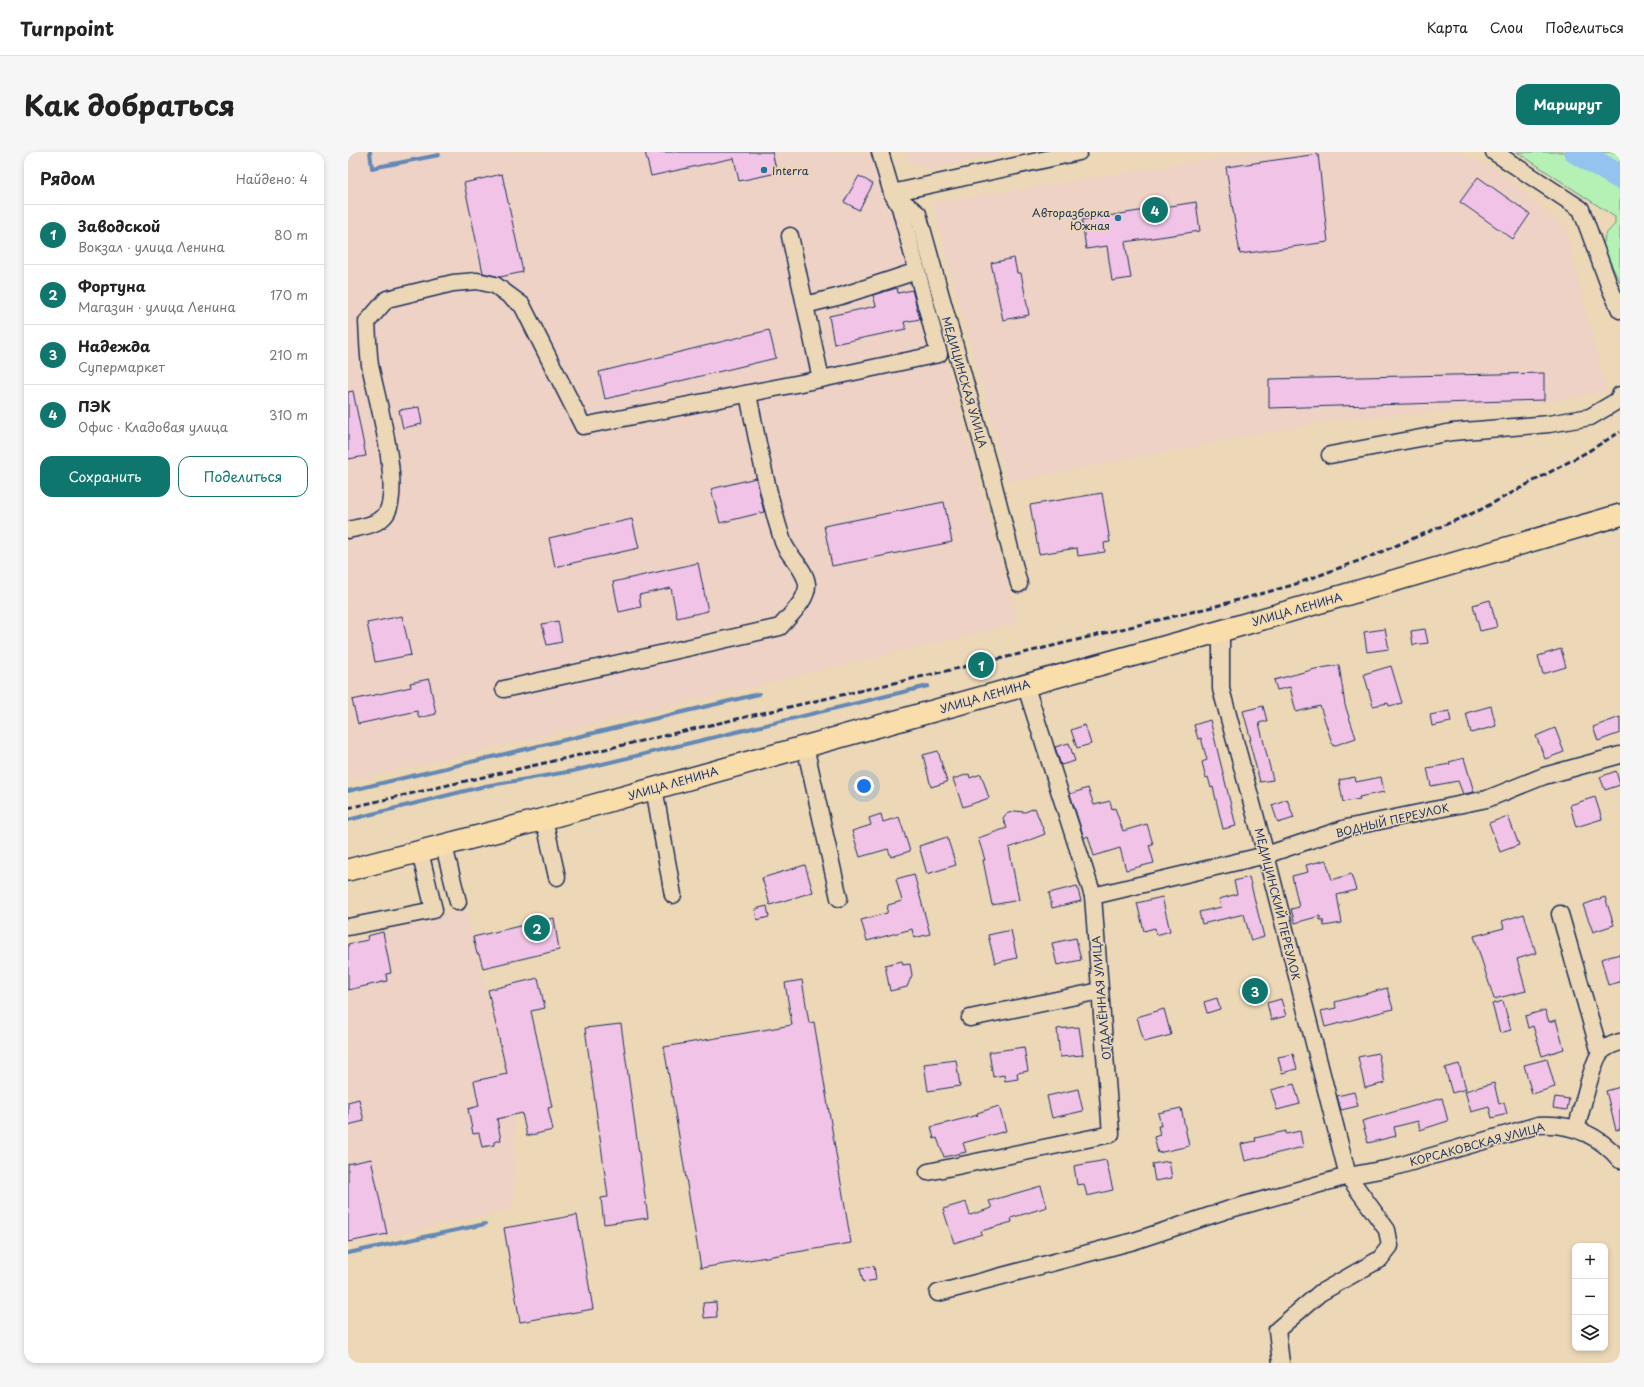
<!DOCTYPE html>
<html lang="ru">
<head>
<meta charset="utf-8">
<style>
  :root { --surface:#fff; --page:#f6f6f6; --text:#222; --muted:#767676; --line:#e0e0e0; --accent:#0f766e }
  body { margin:0; font-family:"Playpen Sans",sans-serif; background:var(--page); color:var(--text) }
  .controls { position:absolute; right:12px; bottom:12px; display:grid; overflow:hidden; border-radius:8px; box-shadow:0 2px 6px #0003 }
  .controls button { width:36px; height:36px; display:grid; place-items:center; padding:0; border:0; border-bottom:1px solid var(--line); background:var(--surface); color:var(--text); font:20px sans-serif }
  .you { position:absolute; left:516px; top:634px; width:14px; height:14px; margin:-10px; border:3px solid #fff; border-radius:50%; background:#1a73e8; box-shadow:0 0 0 6px #1a73e833 }
  .badge { display:grid; place-items:center; width:26px; height:26px; border-radius:50%; background:var(--accent); color:#fff; font-size:13px; font-weight:700 }
  .pin { position:absolute; translate:-50% -50%; border:2px solid #fff; box-shadow:0 1px 4px #0006 }
  .list { margin:0; padding:0; list-style:none }
  h2 { display:flex; justify-content:space-between; align-items:center; height:52px; margin:0; padding:0 16px; font-size:17px }
  h2 small { font-size:13px; font-weight:400; color:var(--muted) }
  .list li { display:grid; grid-template-columns:26px 1fr auto; gap:12px; align-items:center; box-sizing:border-box; height:60px; padding:0 16px; border-top:1px solid var(--line) }
  .list b { display:block; font-size:15px; white-space:nowrap }
  .list p { margin:0; font-size:13px; white-space:nowrap; color:var(--muted) }
  .list em { font-size:13px; font-style:normal; color:var(--muted) }
  .actions { display:flex; gap:8px; padding:12px 16px }
  .actions a { flex:1; padding:9px 0; border:1px solid var(--accent); border-radius:12px; text-align:center; font-size:14px; color:var(--accent) }
  .actions .main { background:var(--accent); color:#fff }
  .icon { flex:none; width:22px; height:22px; fill:none; stroke:currentColor; stroke-width:2; stroke-linecap:round; stroke-linejoin:round }
  .map { position:relative; flex:none; width:1272px; height:1211px; overflow:hidden; border-radius:12px }
  header { display:flex; align-items:center; gap:24px; box-sizing:border-box; height:56px; padding:0 20px; background:var(--surface); border-bottom:1px solid var(--line) }
  header strong { font-size:19px }
  nav { display:flex; gap:22px; margin-inline-start:auto; font-size:14px }
  .intro { display:flex; align-items:center; justify-content:space-between; box-sizing:border-box; height:96px; padding:0 24px }
  h1 { margin:0; font-size:28px }
  .button { padding:10px 18px; border-radius:12px; background:var(--accent); color:#fff; font-size:14px; font-weight:700 }
  main { display:flex; gap:24px; padding:0 24px }
  aside { flex:1; background:var(--surface); border-radius:12px; box-shadow:0 2px 6px #0003 }
  .map>svg:first-child { display:block }
  .built { fill:#edd2c5 }
  .green { fill:#b5f0b4; stroke:#689089 }
  .lines { fill:none; stroke-linecap:round; stroke-linejoin:round }
  .stream { stroke:#6488b5; stroke-width:4 }
  .river { stroke:#94c3ef; stroke-width:25 }
  .building { fill:#f0c3e7; stroke:#1b2f5e }
  .minor-casing { stroke:#1b2f5e; stroke-width:19 }
  .major-casing { stroke:#1b2f5e; stroke-width:24 }
  .minor { stroke:#ecd8b6; stroke-width:16 }
  .major { stroke:#f9deab; stroke-width:21 }
  .rail { stroke:#1b2f5e; stroke-width:3; stroke-dasharray:6 3; stroke-linecap:butt }
  .poi-dot { fill:#1f6fb2; stroke:#ecd8b6; stroke-width:1.5 }
  .labels { text-anchor:middle; dominant-baseline:central; stroke-width:3; stroke-linejoin:round; paint-order:stroke }
  .poi-label { font-size:11px; fill:#1b2f5e; stroke:#ecd8b6; text-anchor:start }
  .street-label { font-size:11px; fill:#1b2f5e; stroke:#ecd8b6 }
</style>
</head>
<body>
<header>
<strong>Turnpoint</strong>
<nav><a>Карта</a><a>Слои</a><a>Поделиться</a></nav>
</header>
<div class="intro"><h1>Как добраться</h1><a class="button">Маршрут</a></div>
<main>
<aside>
<h2>Рядом<small>Найдено: 4</small></h2>
<ul class="list">
<li><span class="badge">1</span><div><b>Заводской</b><p>Вокзал · улица Ленина</p></div><em>80 m</em></li>
<li><span class="badge">2</span><div><b>Фортуна</b><p>Магазин · улица Ленина</p></div><em>170 m</em></li>
<li><span class="badge">3</span><div><b>Надежда</b><p>Супермаркет</p></div><em>210 m</em></li>
<li><span class="badge">4</span><div><b>ПЭК</b><p>Офис · Кладовая улица</p></div><em>310 m</em></li>
</ul>
<div class="actions"><a class="main">Сохранить</a><a>Поделиться</a></div>
</aside>
<div class="map">
<svg width="1272" height="1211" viewBox="0 0 1272 1211">
  <rect width="100%" height="100%" fill="#ecd8b6"/>
  <filter id="ink" filterUnits="userSpaceOnUse"><feTurbulence type="fractalNoise" baseFrequency=".025" numOctaves="2"/><feDisplacementMap in="SourceGraphic" scale="8" xChannelSelector="R" yChannelSelector="G"/><feConvolveMatrix kernelMatrix="1 2 1 2 8 2 1 2 1" color-interpolation-filters="sRGB"/></filter>
  <g filter="url(#ink)">
    <g class="built">
      <polygon points="0,0 525,0 552,42 670,472 0,630"/>
      <polygon points="557,0 656,0 655,2 583,18 563,12"/>
      <polygon points="904,0 1109,0 1149,17 1218,77 1258,239 1189,252 987,268 660,330 584,51"/>
      <polygon points="118,757 167,964 165,1057 0,1093 0,790"/>
    </g>
    <polygon class="green" points="1169,0 1272,0 1272,131 1255,95 1257,83 1267,72 1267,65"/>
    <g class="lines">
      <g class="stream">
        <polyline points="22,0 24,16 91,3"/>
        <polyline points="0,639 411,542"/>
        <polyline points="0,668 137,634 225,619 580,534"/>
        <polyline points="0,1101 137,1072"/>
      </g>
      <polyline class="river" points="1229,0 1272,25"/>
    </g>
    <g class="building">
      <polygon points="297,0 424,0 429,21 391,29 386,6 303,24"/>
      <polygon points="970,2 980,90 892,102 878,15"/>
      <polygon points="154,22 175,120 152,125 135,121 116,31"/>
      <polygon points="511,24 525,32 511,58 496,50"/>
      <polygon points="1130,25 1182,62 1165,87 1112,50"/>
      <polygon points="848,50 852,79 777,90 783,126 764,129 759,94 738,97 734,68"/>
      <polygon points="666,106 669,121 673,121 681,163 655,168 643,111"/>
      <polygon points="549,136 550,141 564,138 572,167 556,170 558,177 486,192 481,164 528,154 525,143"/>
      <polygon points="421,178 428,206 257,247 251,220"/>
      <polygon points="1196,221 1196,248 921,256 921,227"/>
      <polygon points="5,239 18,304 0,307 0,240"/>
      <polygon points="71,255 74,272 55,276 51,258"/>
      <polygon points="408,326 416,360 372,371 363,337"/>
      <polygon points="754,341 762,390 756,391 757,400 730,404 729,396 691,402 682,353"/>
      <polygon points="596,350 604,390 484,414 476,374"/>
      <polygon points="284,367 291,396 207,415 201,386"/>
      <polygon points="350,411 360,459 329,466 323,436 291,443 293,455 271,460 265,430"/>
      <polygon points="1142,448 1149,475 1132,479 1125,453"/>
      <polygon points="54,464 63,503 27,510 19,471"/>
      <polygon points="210,469 214,490 199,493 194,472"/>
      <polygon points="1037,477 1041,497 1019,500 1016,480"/>
      <polygon points="1077,477 1080,491 1065,493 1063,479"/>
      <polygon points="1213,497 1218,515 1195,522 1190,504"/>
      <polygon points="991,513 997,553 1008,586 985,594 972,554 948,560 942,535 929,538 926,528 967,517"/>
      <polygon points="1043,514 1054,551 1041,554 1040,551 1025,554 1016,522"/>
      <polygon points="81,527 88,562 71,566 69,559 10,572 4,548 63,535 62,531"/>
      <polygon points="915,554 919,569 911,571 925,628 912,630 901,588 903,588 895,559"/>
      <polygon points="1143,554 1148,574 1123,581 1118,561"/>
      <polygon points="1101,559 1103,570 1084,574 1082,563"/>
      <polygon points="1272,565 1272,581 1250,589 1245,575"/>
      <polygon points="862,568 888,674 875,677 865,635 863,636 860,625 858,626 854,610 859,608 853,586 850,587 846,573"/>
      <polygon points="737,573 743,592 729,596 723,578"/>
      <polygon points="1207,576 1216,600 1197,607 1188,584"/>
      <polygon points="721,591 727,609 713,613 707,595"/>
      <polygon points="590,599 599,630 583,635 575,603"/>
      <polygon points="1116,606 1126,640 1115,642 1110,629 1083,634 1079,616 1102,612 1101,610"/>
      <polygon points="1268,619 1272,633 1257,638 1252,625"/>
      <polygon points="621,622 622,626 633,622 641,646 615,655 605,627"/>
      <polygon points="1007,625 1008,630 1033,625 1036,640 1011,645 1012,647 995,650 991,628"/>
      <polygon points="740,636 746,653 762,649 764,657 767,656 775,679 799,672 805,692 801,693 806,711 778,718 772,696 746,704 740,684 736,686 722,642"/>
      <polygon points="1247,645 1254,667 1228,675 1222,653"/>
      <polygon points="939,647 946,666 930,671 924,653"/>
      <polygon points="687,656 697,682 661,696 671,748 644,753 635,708 637,708 630,686 659,676 655,666 658,662 667,659 677,660"/>
      <polygon points="533,662 535,670 551,665 562,699 543,705 540,697 512,705 504,679 523,673 521,666"/>
      <polygon points="1160,664 1171,693 1152,700 1141,671"/>
      <polygon points="599,685 608,713 579,722 571,694"/>
      <polygon points="978,708 984,728 1003,722 1008,738 989,743 994,771 976,774 975,768 972,768 972,764 947,771 943,757 951,755 944,724 960,720 958,713"/>
      <polygon points="457,713 465,740 422,753 414,726"/>
      <polygon points="566,722 582,782 566,786 564,777 519,789 513,768 539,761 540,753 554,749 548,727"/>
      <polygon points="901,725 916,785 903,789 896,762 854,772 851,760 873,755 871,747 889,742 886,729"/>
      <polygon points="729,734 733,749 704,756 701,741"/>
      <polygon points="814,745 822,779 808,783 807,776 796,779 789,751"/>
      <polygon points="1257,745 1266,773 1245,780 1235,753"/>
      <polygon points="419,754 421,765 409,768 407,757"/>
      <polygon points="1176,762 1188,801 1169,807 1178,839 1146,847 1126,784 1156,776 1154,769"/>
      <polygon points="206,766 211,798 135,816 131,802 129,802 125,785"/>
      <polygon points="663,778 669,806 647,811 640,783"/>
      <polygon points="35,780 43,821 38,822 39,829 0,838 0,792 20,788 19,784"/>
      <polygon points="728,786 733,808 709,813 704,791"/>
      <polygon points="1272,802 1272,830 1260,833 1253,807"/>
      <polygon points="554,809 555,813 562,812 564,823 559,835 542,839 537,813"/>
      <polygon points="190,826 197,856 183,859 204,955 200,956 205,978 179,984 174,961 149,967 153,988 146,990 146,993 134,995 131,981 125,982 120,957 131,954 126,929 159,922 140,838"/>
      <polygon points="454,828 461,871 466,870 503,1091 353,1116 316,895 444,873 437,831"/>
      <polygon points="1039,836 1045,857 977,875 973,859 988,856 987,850"/>
      <polygon points="869,846 872,857 859,861 856,850"/>
      <polygon points="933,847 938,864 923,868 919,851"/>
      <polygon points="1155,849 1163,878 1152,881 1144,852"/>
      <polygon points="816,857 823,883 796,890 789,865"/>
      <polygon points="1197,858 1201,870 1208,868 1216,897 1194,904 1185,874 1180,876 1177,864"/>
      <polygon points="273,872 300,1066 256,1072 253,1046 260,1045 237,876"/>
      <polygon points="731,875 735,903 712,905 709,877"/>
      <polygon points="676,895 680,919 669,921 670,927 657,929 656,923 645,925 641,900"/>
      <polygon points="1030,901 1037,931 1017,936 1010,905"/>
      <polygon points="945,902 949,917 934,921 930,905"/>
      <polygon points="1199,907 1207,935 1184,942 1176,913"/>
      <polygon points="608,908 612,934 580,939 576,912"/>
      <polygon points="1111,912 1118,937 1104,941 1097,916"/>
      <polygon points="1146,931 1151,952 1156,950 1159,962 1144,966 1141,955 1123,960 1117,939"/>
      <polygon points="946,932 952,952 929,958 923,938"/>
      <polygon points="1272,935 1272,977 1268,978 1258,939"/>
      <polygon points="730,937 735,959 704,966 699,944"/>
      <polygon points="1006,940 1010,954 993,958 989,944"/>
      <polygon points="1207,945 1221,947 1219,958 1205,956"/>
      <polygon points="1094,946 1100,969 1072,978 1070,969 1046,975 1048,984 1020,991 1014,969"/>
      <polygon points="11,947 16,969 0,973 0,950"/>
      <polygon points="651,954 658,979 615,991 618,1000 596,1005 589,986 586,987 583,975 630,963 629,961"/>
      <polygon points="833,956 841,994 810,1001 806,985 812,983 810,974 813,974 810,961"/>
      <polygon points="938,979 938,982 952,979 955,995 897,1009 893,992 908,989 907,986"/>
      <polygon points="23,1007 39,1082 0,1090 0,1012"/>
      <polygon points="758,1008 765,1038 739,1044 736,1032 729,1033 726,1014"/>
      <polygon points="821,1009 824,1026 807,1029 804,1012"/>
      <polygon points="693,1034 699,1055 663,1066 664,1070 633,1079 634,1082 606,1091 595,1057 618,1050 622,1063 644,1056 641,1049"/>
      <polygon points="229,1063 245,1157 172,1170 156,1076"/>
      <polygon points="526,1114 528,1128 515,1130 512,1116"/>
      <polygon points="368,1150 369,1165 356,1166 355,1151"/>
    </g>
    <g class="lines">
      <defs>
        <g id="minor">
          <polyline points="1146,0 1233,57 1262,136 1272,158"/>
          <polyline points="544,41 570,62 645,330 671,432"/>
          <polyline points="544,41 731,0"/>
          <polyline points="457,153 493,144 569,119"/>
          <polyline points="473,227 591,202 552,55 544,41 532,0"/>
          <polyline points="982,303 1104,280 1201,272 1242,265 1269,249 1272,243"/>
          <path d="M0 378C12 375 31 373 38 362 55 336 28 244 22 213 20 199 20 184 19 170L39 147 105 131 129 129 147 133 174 153 235 274 473 227 442 84"/>
          <polyline points="873,479 873,537 918,703 1000,1024 1039,1078 1042,1094 1032,1107 972,1141 929,1178 933,1211"/>
          <path d="M156 537 432 475C441 464 460 448 459 432 457 416 440 404 435 390 419 341 410 292 400 242"/>
          <polyline points="457,594 491,746"/>
          <polyline points="306,636 325,743"/>
          <polyline points="196,667 209,725"/>
          <polyline points="96,694 110,750"/>
          <polyline points="745,744 918,703 998,676 1139,647 1196,624 1272,603"/>
          <polyline points="1212,762 1252,901"/>
          <polyline points="0,775 86,758 72,700"/>
          <polyline points="622,866 752,839"/>
          <path d="M1228 977C1233 962 1244 909 1253 900 1258 895 1265 892 1272 890"/>
          <polyline points="580,1020 763,982 745,744 677,532"/>
          <path d="M590 1141 786 1089 879 1058 1000 1024 1043 1016 1190 973C1223 971 1251 983 1272 1008"/>
        </g>
        <polyline id="major" points="0,718 196,667 873,479 1272,363"/>
      </defs>
      <use href="#minor" class="minor-casing"/>
      <use href="#major" class="major-casing"/>
      <use href="#minor" class="minor"/>
      <use href="#major" class="major"/>
      <polyline class="rail" points="0,656 655,506 868,454 945,433 1021,405 1132,358 1239,300 1272,280"/>
    </g>
  </g>
  <g class="poi-dot">
    <circle cx="416" cy="18" r="4"/>
    <circle cx="770" cy="66" r="4"/>
  </g>
  <g class="labels">
    <g class="poi-label">
      <text x="424" y="18">Interra</text>
      <text x="762" y="60" text-anchor="end">Авторазборка<tspan x="762" dy="13">Южная</tspan></text>
    </g>
    <g class="street-label">
      <text transform="translate(617 230) rotate(74)">МЕДИЦИНСКАЯ УЛИЦА</text>
      <text transform="translate(949 457) rotate(-16)">УЛИЦА ЛЕНИНА</text>
      <text transform="translate(637 544) rotate(-16)">УЛИЦА ЛЕНИНА</text>
      <text transform="translate(325 631) rotate(-16)">УЛИЦА ЛЕНИНА</text>
      <text transform="translate(1044 668) rotate(-13)">ВОДНЫЙ ПЕРЕУЛОК</text>
      <text transform="translate(930 752) rotate(76)">МЕДИЦИНСКИЙ ПЕРЕУЛОК</text>
      <text transform="translate(753 846) rotate(-95)">ОТДАЛЁННАЯ УЛИЦА</text>
      <text transform="translate(1129 992) rotate(-15)">КОРСАКОВСКАЯ УЛИЦА</text>
    </g>
  </g>
</svg>
<div class="controls">
<button>+</button>
<button>−</button>
<button><svg class="icon" aria-label="layers" viewBox="0 0 24 24"><path d="M12 4l9 5-9 5-9-5zM3 14l9 5 9-5"/></svg></button>
</div>
<div class="you"></div>
<div class="pin badge" style="left:633px;top:513px">1</div>
<div class="pin badge" style="left:189px;top:776px">2</div>
<div class="pin badge" style="left:907px;top:839px">3</div>
<div class="pin badge" style="left:807px;top:58px">4</div>
</div>
</main>
</body>
</html>
